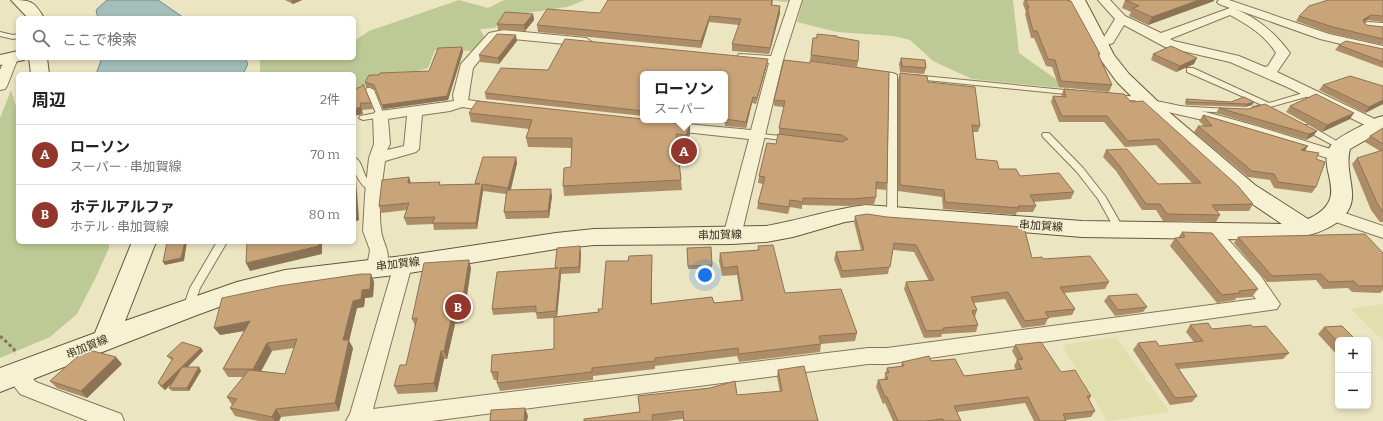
<!DOCTYPE html>
<html lang="ja">
<head>
<meta charset="utf-8">
<style>
  :root { --surface:#fff; --page:#f6f6f6; --text:#222; --muted:#767676; --line:#e0e0e0; --accent:#92372c }
  body { margin:0; font-family:Bitter,"Noto Sans JP",serif; background:var(--page); color:var(--text) }
  .controls { position:absolute; right:12px; bottom:12px; display:grid; overflow:hidden; border-radius:6px; box-shadow:0 2px 6px #0003 }
  .controls button { width:36px; height:36px; display:grid; place-items:center; padding:0; border:0; border-bottom:1px solid var(--line); background:var(--surface); color:var(--text); font:20px sans-serif }
  .you { position:absolute; left:705px; top:275px; width:14px; height:14px; margin:-10px; border:3px solid #fff; border-radius:50%; background:#1a73e8; box-shadow:0 0 0 6px #1a73e833 }
  .badge { display:grid; place-items:center; width:26px; height:26px; border-radius:50%; background:var(--accent); color:#fff; font-size:13px; font-weight:700 }
  .pin { position:absolute; translate:-50% -50%; border:2px solid #fff; box-shadow:0 1px 4px #0006 }
  .popup { position:absolute; left:640px; top:71px; width:88px; height:52px; box-sizing:border-box; display:grid; place-content:center; border-radius:6px; background:var(--surface); filter:drop-shadow(0 1px 3px #0005); font-size:13px; white-space:nowrap; color:var(--muted) }
  .popup b { font-size:15px; color:var(--text) }
  .popup::after { content:''; position:absolute; left:50%; top:100%; margin-left:-8px; border:8px solid transparent; border-top-color:var(--surface) }
  .list { margin:0; padding:0; list-style:none }
  h2 { display:flex; justify-content:space-between; align-items:center; height:52px; margin:0; padding:0 16px; font-size:17px }
  h2 small { font-size:13px; font-weight:400; color:var(--muted) }
  .list li { display:grid; grid-template-columns:26px 1fr auto; gap:12px; align-items:center; box-sizing:border-box; height:60px; padding:0 16px; border-top:1px solid var(--line) }
  .list b { display:block; font-size:15px; white-space:nowrap }
  .list p { margin:0; font-size:13px; white-space:nowrap; color:var(--muted) }
  .list em { font-size:13px; font-style:normal; color:var(--muted) }
  .icon { flex:none; width:22px; height:22px; fill:none; stroke:currentColor; stroke-width:2; stroke-linecap:round; stroke-linejoin:round }
  .map { position:relative; flex:none; width:1383px; height:421px; overflow:hidden }
  .search { position:absolute; background:var(--surface); box-shadow:0 2px 6px #0003; left:16px; top:16px; width:340px; height:44px; display:flex; align-items:center; gap:10px; box-sizing:border-box; padding:0 14px; border-radius:6px; color:var(--muted); font-size:15px }
  .panel { position:absolute; background:var(--surface); box-shadow:0 2px 6px #0003; left:16px; top:72px; width:340px; height:172px; border-radius:6px }
  .map>svg:first-child { display:block }
  .farmland { fill:#e2dfaf }
  .green { fill:#beca96 }
  .water { fill:#a4bfba; stroke:#6b8c88 }
  .lines { fill:none; stroke-linecap:round; stroke-linejoin:round }
  .lane-casing { stroke:#85765a; stroke-width:2 }
  .street-casing { stroke:#85765a; stroke-width:2 }
  .secondary-casing { stroke:#67573d; stroke-width:2 }
  .path { stroke:#85765a; stroke-width:3; stroke-dasharray:3.5 2.5; stroke-linecap:butt }
  .lane { fill:#f7f1d4; fill-rule:evenodd }
  .street { fill:#f7f1d4; fill-rule:evenodd }
  .secondary { fill:#f7f1d4; fill-rule:evenodd }
  .wall { fill:#ad8d68; fill-rule:evenodd }
  .shaded-wall { fill:#8d7355 }
  .building { fill:#c9a479; stroke:#8d7355 }
  .labels { text-anchor:middle; dominant-baseline:central; stroke-width:3.5; stroke-linejoin:round; paint-order:stroke }
  .street-label { font-size:11px; fill:#352c1d; stroke:#f4eed1 }
</style>
</head>
<body>
<div class="map">
<svg width="1383" height="421" viewBox="0 0 1383 421">
  <rect width="100%" height="100%" fill="#ece5c2"/>
  <g class="farmland">
    <polygon points="1383,304 1383,341 1351,309"/>
    <polygon points="1116,337 1170,412 1107,421 1062,345"/>
  </g>
  <g class="green">
    <polygon points="459,0 488,8 504,0 585,0 567,7 506,16 495,28 480,29 485,38 473,51 435,50 428,68 354,90 354,74 260,74 260,58 354,58 354,41 369,31"/>
    <polygon points="770,0 1013,0 1019,53 1070,89 972,79 933,61 910,40 893,36 837,32 797,22 802,4"/>
    <polygon points="11,90 18,113 18,242 109,242 109,248 97,275 77,314 50,337 0,358 0,118"/>
  </g>
  <g class="water">
    <polygon points="107,0 158,0 184,18 98,18 96,10"/>
    <polygon points="102,58 245,58 248,64 243,74 96,74"/>
  </g>
  <g class="lines">
    <defs>
      <g id="lane">
        <polygon points="0,32 13,35 18,34 18,38 13,39 0,36"/>
        <polygon points="1187,68 1193,68 1269,103 1310,91 1314,93 1313,95 1256,111 1253,111 1253,107 1262,105 1187,72"/>
        <polygon points="874,71 893,73 897,75 897,214 892,217 887,214 889,77 874,75"/>
        <polygon points="913,75 1075,91 1079,93 1075,95 916,79 912,77"/>
        <polygon points="367,88 370,88 374,90 384,115 383,117 363,120 359,118 360,116 376,113 366,90"/>
        <polygon points="1112,95 1144,97 1148,99 1144,101 1115,99 1112,99"/>
        <polygon points="1175,106 1229,109 1233,111 1229,113 1178,110 1175,110"/>
        <polygon points="1303,125 1309,125 1345,146 1341,148 1338,148 1303,129 1302,127"/>
        <polygon points="754,133 790,137 794,139 790,141 757,137 754,137 753,135"/>
        <polygon points="1043,133 1049,133 1083,168 1105,196 1125,231 1123,233 1117,233 1098,199 1077,172 1043,137 1042,135"/>
        <path d="M354 157C362 160 363 174 368 180 371 183 375 185 378 189L377 191C366 194 355 177 354 167 354 164 354 161 354 157Z"/>
        <polygon points="217,242 227,242 200,288 192,311 188,312 184,311 183,308 190,288"/>
      </g>
      <g id="street">
        <polygon points="790,0 802,0 783,60 741,236 738,240 732,242 726,240 723,236 749,139 666,130 661,129 659,126 661,123 666,122 751,130 769,63 739,60 737,57 739,54 771,56"/>
        <path d="M1098 0H1110L1125 16 1161 33 1230 8 1219 4 1217 2 1219 0H1229L1329 34 1383 46V54L1320 39 1235 9C1258 18 1275 33 1290 53L1277 72 1381 122 1383 126 1376 129 1371 128 1287 87 1230 62 1165 47 1124 25 1113 43 1099 48 1094 47 1093 44 1094 41 1104 37 1115 19ZM1230 15C1248 25 1265 35 1276 53L1268 66 1265 67 1239 56 1174 41 1170 39Z"/>
        <polygon points="1367,22 1383,23 1383,31 1363,29 1361,26"/>
        <path d="M504 30 586 38 592 42 586 46 504 38 497 39 473 68 468 100 502 105 504 108 502 111 497 112 462 107 450 111 422 115 419 149 416 152 385 161C382 183 378 208 381 230 383 247 394 252 383 272L376 274 369 272 367 267 370 250 363 231 365 195 369 158 374 144 373 115 375 112 380 111 454 101 453 95 461 64 489 33ZM407 116 404 146 387 150 390 144 388 119Z"/>
        <polygon points="12,53 17,54 18,58 7,86 5,89 0,90 0,70 7,54"/>
        <path d="M1151 100C1216 112 1279 133 1343 153L1345 156 1343 159 1337 161 1216 123 1146 107 1144 104 1146 101Z"/>
        <polygon points="1333,209 1383,226 1383,238 1327,219 1324,215 1327,211"/>
        <polygon points="1211,225 1217,227 1260,275 1280,304 1277,309 887,364 868,364 432,421 346,421 350,414 394,265 397,260 403,258 409,260 412,265 373,409 868,348 887,348 1256,299 1205,235 1202,231 1205,227"/>
        <polygon points="16,365 23,368 36,382 121,414 124,421 88,421 20,394 5,374 9,368"/>
      </g>
      <g id="secondary">
        <path d="M11 0C31 0 34 1 44 18H28Z"/>
        <path d="M1069 0H1085L1114 55 1129 74 1170 113 1255 185 1308 219C1356 197 1311 166 1333 143 1341 135 1366 124 1376 118L1383 116V130L1350 149C1346 164 1351 178 1352 192 1355 226 1310 236 1286 240L1082 237 866 219 845 222 793 237 766 242 732 244 594 245 556 249 403 274 285 288 249 296 197 315 0 392V368L95 333 132 242H156L125 321 237 282 285 270 403 256 556 233 594 229 766 226C800 220 832 209 866 205L1082 221 1282 224 1239 195 1156 121 1117 82 1098 56Z"/>
        <polygon points="18,51 18,58 25,58 24,60 0,65 0,55"/>
        <polygon points="29,58 47,58 49,74 31,74"/>
      </g>
    </defs>
    <use href="#lane" class="lane-casing"/>
    <use href="#street" class="street-casing"/>
    <use href="#secondary" class="secondary-casing"/>
    <polyline class="path" points="0,336 14,349 15,354"/>
    <use href="#lane" class="lane"/>
    <use href="#street" class="street"/>
    <use href="#secondary" class="secondary"/>
  </g>
  <g class="wall">
    <polygon points="285,0 302,0 293,4"/>
    <polygon points="773,0 772,6 780,6 780,13 769,54 732,51 732,44 739,25 709,22 701,48 538,32 537,25 600,13"/>
    <polygon points="1024,0 1068,0 1100,54 1099,56 1112,85 1109,92 1059,87 1052,67 1046,66 1034,38 1031,38 1025,14 1026,12 1023,4"/>
    <polygon points="1125,0 1214,0 1214,1 1148,25 1129,16 1131,12 1122,8"/>
    <polygon points="1383,0 1383,22 1367,20 1364,22 1366,25 1383,27 1383,45 1329,33 1296,21 1299,16"/>
    <polygon points="533,14 534,20 525,31 498,30 497,24"/>
    <polygon points="837,37 858,61 857,67 810,61 813,38"/>
    <polygon points="517,41 499,64 480,62 479,55"/>
    <polygon points="1339,45 1383,49 1383,68 1335,50"/>
    <polygon points="462,47 463,52 448,100 383,109 375,89 366,87 365,82 379,75 429,71"/>
    <polygon points="1153,54 1194,64 1176,72 1151,60"/>
    <polygon points="901,58 926,68 924,74 900,72 899,64"/>
    <polygon points="784,60 887,183 886,190 876,189 876,197 874,204 849,206 802,205 802,209 790,207 788,214 757,209 758,203 763,184 758,183 759,176 776,144 779,134 779,128 784,107 774,106 774,100"/>
    <polygon points="767,64 756,104 752,103 746,128 725,126 725,123 694,121 694,122 664,120 725,120 725,74 643,74 643,116 486,99 485,93 548,70"/>
    <polygon points="900,73 928,82 980,126 978,132 973,132 976,159 999,169 1020,176 1074,192 1071,199 1034,202 1036,206 1033,212 1017,212 1016,215 943,209 942,197 898,191 898,80"/>
    <polygon points="1323,85 1383,86 1383,104 1365,113 1319,90"/>
    <polygon points="354,89 371,103 373,109 362,110 363,114"/>
    <polygon points="1064,89 1131,102 1253,204 1249,211 1216,211 1220,215 1216,222 1163,221 1156,210 1142,210 1116,171 1103,157 1106,150 1158,184 1192,183 1156,145 1125,147 1104,122 1059,122 1051,102 1053,96 1062,96 1061,95"/>
    <polygon points="1186,99 1231,102 1254,102 1252,105 1245,107 1186,105 1185,103"/>
    <polygon points="1290,106 1350,119 1322,132 1286,112"/>
    <polygon points="1219,108 1317,131 1313,136 1306,140 1216,113"/>
    <polygon points="469,113 690,125 690,134 686,144 677,143 681,180 682,190 564,196 563,186 571,167 572,148 528,147 526,138 529,129 471,122"/>
    <polygon points="1203,115 1308,146 1305,150 1316,159 1316,187 1312,193 1274,188 1270,180 1248,177 1194,132 1198,126 1204,126 1199,121"/>
    <polygon points="1383,128 1383,222 1380,222 1371,210 1352,164 1357,158 1380,151 1365,142 1370,136"/>
    <polygon points="516,157 517,163 511,190 552,196 549,218 506,219 504,212 506,194 483,191 477,229 434,230 433,224 407,225 404,218 407,210 381,213 379,206 409,177 411,183 441,185 476,184 475,183"/>
    <polygon points="855,216 1032,258 1043,259 1109,282 1105,289 1064,293 1075,309 1072,315 1048,318 1045,325 1022,328 1005,299 974,303 977,310 975,317 978,325 976,332 942,334 941,337 924,338 904,289 906,282 929,281 914,252 893,250 888,274 841,278 834,259 836,252 861,250 854,222"/>
    <polygon points="1182,232 1258,289 1252,297 1236,298 1235,300 1217,303 1170,246 1175,238 1178,238"/>
    <polygon points="1238,237 1383,253 1383,290 1380,293 1352,292 1348,288 1323,289 1316,280 1267,282 1234,243"/>
    <polygon points="758,246 785,293 857,333 855,341 821,344 820,352 739,362 737,356 655,366 655,369 593,376 593,380 500,391 497,383 497,380 494,380 491,372 554,349 554,318 537,319 536,312 493,315 492,309 555,268 581,252 580,273 561,274 557,317 599,312 652,263 652,304 714,303 741,300 737,275 722,276 719,261 720,253 758,250"/>
    <polygon points="687,248 712,265 712,269 688,269"/>
    <polygon points="471,268 463,323 455,324 447,359 444,359 437,392 398,394 394,386 406,365 415,326 412,319"/>
    <path d="M371 274 374 282 373 297 365 298 364 307 357 308 349 341 353 348 339 411 281 417 279 421H259L235 416 230 408 232 405 227 397 243 377H228L223 369 244 331 220 335ZM294 348 285 374 261 371 272 351Z"/>
    <polygon points="1108,296 1147,307 1143,312 1115,316 1104,301"/>
    <polygon points="1190,325 1212,329 1253,327 1289,353 1283,359 1179,369 1197,396 1192,402 1170,405 1133,350 1138,343 1159,346 1194,342 1186,332"/>
    <polygon points="1324,327 1338,340 1338,356 1318,334"/>
    <polygon points="1015,345 1061,372 1091,396 1089,400 1095,411 1091,417 1066,420 1066,421 1034,421 1025,403 957,412 961,421 893,421 885,403 883,404 876,387 878,380 884,380 887,368 901,366 902,362 931,361 964,376 1016,370 1014,366 1017,360 1012,351"/>
    <polygon points="201,348 203,351 188,367 199,367 201,371 189,391 172,391 169,388 172,383 165,390 161,387 158,383 172,360 170,359 167,356"/>
    <polygon points="122,364 87,398 57,388 50,381"/>
    <polygon points="778,370 818,421 683,421 683,419 667,421 584,421 737,395 780,392 777,377"/>
  </g>
  <g class="shaded-wall">
    <polygon points="291,0 302,0 293,4"/>
    <polygon points="1199,0 1214,0 1214,1 1148,25 1152,17"/>
    <polygon points="780,6 780,13 769,54 770,48"/>
    <polygon points="533,14 534,20 525,31 524,25"/>
    <polygon points="1371,15 1367,20 1360,26 1363,20"/>
    <polygon points="710,16 709,22 701,48 701,41"/>
    <polygon points="516,35 517,41 499,64 498,58"/>
    <polygon points="462,47 463,52 448,100 383,109 382,105"/>
    <polygon points="1197,58 1194,64 1176,72 1180,66"/>
    <polygon points="768,59 767,64 756,104 757,98"/>
    <polygon points="753,97 752,103 746,128 746,122"/>
    <polygon points="1383,100 1383,104 1365,113 1369,107"/>
    <polygon points="1254,102 1252,105 1245,107 1247,104"/>
    <polygon points="360,103 363,114 354,116 354,109"/>
    <polygon points="1354,113 1350,119 1322,132 1327,125"/>
    <polygon points="690,125 690,134 686,144 686,135"/>
    <polygon points="1317,131 1313,136 1306,140 1309,134"/>
    <polygon points="1308,146 1304,152 1301,150"/>
    <polygon points="516,157 517,163 509,195 508,188"/>
    <polygon points="354,174 356,178 359,220 354,222"/>
    <polygon points="409,177 411,184 408,183"/>
    <polygon points="482,184 483,191 477,229 476,223"/>
    <polygon points="551,189 552,196 549,218 548,211"/>
    <polygon points="185,242 187,242 184,261 165,265 163,262"/>
    <polygon points="319,242 324,242 322,243 322,254 250,271 246,263"/>
    <polygon points="580,246 581,252 580,273 579,267"/>
    <polygon points="652,255 652,312 651,304"/>
    <polygon points="469,260 471,268 463,323 460,315"/>
    <polygon points="560,268 561,274 557,317 556,311"/>
    <polygon points="371,274 374,282 373,297 365,298 364,307 357,308 349,341 353,348 339,411 335,403 343,340 353,301 362,290"/>
    <polygon points="452,315 455,324 447,359 444,351"/>
    <polygon points="250,321 255,329 220,335 214,328"/>
    <polygon points="267,343 272,351 258,377 253,369"/>
    <polygon points="201,348 203,351 165,390 162,386"/>
    <polygon points="441,351 444,359 437,392 434,383"/>
    <polygon points="116,357 122,364 87,398 81,391"/>
    <polygon points="199,367 201,371 189,391 187,388"/>
    <polygon points="525,408 528,416 527,421 524,421"/>
    <polygon points="276,409 281,417 279,421 274,421 272,417"/>
  </g>
  <g class="building">
    <polygon points="608,0 772,0 771,5 780,6 770,48 732,44 741,19 710,16 701,41 537,25 547,9 600,13"/>
    <polygon points="1026,0 1068,0 1068,1 1071,1 1100,54 1098,54 1112,85 1061,81 1055,60 1048,59 1037,31 1033,31 1027,8 1029,8"/>
    <polygon points="1126,0 1199,0 1152,17 1132,8 1139,6"/>
    <polygon points="1328,0 1383,0 1383,16 1371,15 1363,20 1366,25 1383,27 1383,39 1333,27 1299,16 1309,6"/>
    <polygon points="505,12 533,14 524,25 497,24"/>
    <polygon points="497,34 516,35 498,58 479,55"/>
    <polygon points="817,34 837,36 837,37 859,41 858,61 811,55 813,38 817,38"/>
    <polygon points="565,39 768,59 757,98 753,97 746,122 725,119 726,116 725,116 725,74 643,74 643,111 485,93 501,68 548,70"/>
    <polygon points="1346,41 1383,49 1383,62 1339,45"/>
    <polygon points="1171,46 1197,58 1180,66 1153,54"/>
    <polygon points="462,47 447,96 382,105 374,85 365,82 369,75 379,75 380,73 429,71 438,48"/>
    <polygon points="901,58 925,60 926,68 902,66"/>
    <polygon points="784,60 810,63 810,61 889,72 887,183 876,182 876,197 851,199 803,198 803,202 790,200 789,207 758,203 765,177 759,176 767,143 776,144 778,134 842,142 848,139 842,135 779,128 785,101 774,100"/>
    <polygon points="900,73 927,76 928,82 975,87 980,126 972,125 976,159 997,161 999,169 1016,169 1020,176 1059,173 1074,192 1030,195 1036,206 1018,206 1019,208 945,202 944,190 900,185"/>
    <polygon points="1350,76 1383,86 1383,100 1369,107 1323,85"/>
    <polygon points="363,84 371,103 360,103 361,107 354,109 354,89 361,87"/>
    <polygon points="1064,89 1124,94 1131,102 1143,101 1238,186 1253,204 1212,205 1220,215 1167,214 1160,204 1146,204 1119,165 1106,150 1127,149 1158,184 1201,183 1159,139 1128,141 1107,116 1062,116 1053,96 1066,97"/>
    <polygon points="1316,94 1354,113 1327,125 1290,106"/>
    <polygon points="1244,97 1254,102 1247,104 1188,102 1186,99 1231,102"/>
    <polygon points="477,101 643,119 643,120 648,120 690,125 686,135 676,134 681,180 563,186 564,168 571,167 572,138 526,138 532,120 469,113"/>
    <polygon points="1265,104 1317,131 1309,134 1219,108 1248,109"/>
    <polygon points="1203,115 1308,146 1301,150 1319,153 1316,159 1325,162 1316,187 1278,182 1274,174 1252,171 1198,126 1212,126"/>
    <polygon points="1383,128 1383,144 1370,136"/>
    <polygon points="1383,150 1383,212 1377,203 1357,158"/>
    <polygon points="483,157 516,157 508,188 482,184 476,223 432,223 435,217 404,218 409,203 379,206 382,180 409,177 408,183 440,182 439,185 480,184 475,183"/>
    <polygon points="354,187 356,212 354,213"/>
    <polygon points="551,189 548,211 504,212 507,190"/>
    <polygon points="867,214 887,217 1024,227 1032,258 1042,257 1043,259 1090,256 1109,282 1060,287 1075,309 1045,312 1049,318 1025,321 1008,292 971,297 977,310 972,311 978,325 943,328 944,330 926,331 906,282 934,280 916,245 894,243 890,267 842,271 836,252 864,250 855,216"/>
    <polygon points="1182,232 1212,233 1258,289 1239,291 1240,293 1222,295 1175,238 1185,237"/>
    <polygon points="1365,234 1383,253 1383,286 1358,286 1354,281 1329,282 1321,274 1272,276 1238,237"/>
    <polygon points="167,242 185,242 181,258 163,262"/>
    <polygon points="247,242 319,242 319,246 246,263"/>
    <polygon points="773,245 785,293 841,289 857,333 819,336 821,344 739,354 738,348 655,358 655,361 592,368 592,372 497,383 498,372 491,372 492,355 554,349 554,317 599,312 598,309 602,309 606,261 628,261 629,256 652,255 651,304 712,297 714,303 743,300 737,266 723,268 720,253 759,250 758,246"/>
    <polygon points="580,246 579,267 560,268 556,311 536,313 536,306 492,309 497,272 558,268 555,268 557,248"/>
    <polygon points="711,247 712,265 688,266 687,248"/>
    <polygon points="469,260 460,315 452,315 444,351 441,351 434,383 394,386 400,365 406,365 417,318 412,319 424,263"/>
    <polygon points="361,274 371,274 370,289 362,290 361,299 353,301 343,340 349,340 335,403 276,409 272,417 230,408 237,399 227,397 249,370 285,374 297,339 267,343 253,369 223,369 250,321 214,328 222,298 279,286"/>
    <polygon points="1137,294 1147,307 1118,310 1108,296"/>
    <polygon points="1208,323 1212,329 1251,325 1253,327 1266,326 1289,353 1175,364 1197,396 1175,398 1138,343 1156,341 1159,346 1203,341 1190,325"/>
    <polygon points="1342,326 1356,340 1338,340 1338,342 1324,327"/>
    <polygon points="182,342 201,348 162,386 158,383 173,358 167,356"/>
    <polygon points="1041,342 1061,372 1075,370 1091,396 1087,396 1095,411 1063,414 1066,421 1040,421 1028,397 954,406 961,421 944,421 943,419 926,421 898,421 887,397 885,397 878,380 888,379 885,373 889,373 887,368 904,366 902,362 929,356 931,361 955,359 964,376 1022,369 1017,360 1023,359 1015,345"/>
    <polygon points="93,351 116,357 81,391 50,381 78,356"/>
    <polygon points="804,366 818,421 684,421 683,411 652,415 653,421 584,421 584,419 640,412 638,396 710,388 735,381 737,395 782,391 778,370"/>
    <polygon points="182,367 199,367 187,388 169,388"/>
    <polygon points="525,408 524,421 490,421 491,410"/>
  </g>
  <g class="labels">
    <g class="street-label">
      <text transform="translate(1041 226) rotate(4)">串加賀線</text>
      <text transform="translate(720 235) rotate(-1)">串加賀線</text>
      <text transform="translate(398 264) rotate(-7)">串加賀線</text>
      <text transform="translate(87 347) rotate(-22)">串加賀線</text>
    </g>
  </g>
</svg>
<div class="controls">
<button>+</button>
<button>−</button>
</div>
<div class="you"></div>
<div class="pin badge" style="left:684px;top:151px">A</div>
<div class="popup"><b>ローソン</b>スーパー</div>
<div class="pin badge" style="left:458px;top:307px">B</div>
<div class="search"><svg class="icon" aria-label="search" viewBox="0 0 24 24"><circle cx="10" cy="10" r="6"/><path d="M15 15l6 6"/></svg>ここで検索</div>
<section class="panel">
<h2>周辺<small>2件</small></h2>
<ul class="list">
<li><span class="badge">A</span><div><b>ローソン</b><p>スーパー · 串加賀線</p></div><em>70 m</em></li>
<li><span class="badge">B</span><div><b>ホテルアルファ</b><p>ホテル · 串加賀線</p></div><em>80 m</em></li>
</ul>
</section>
</div>
</body>
</html>
